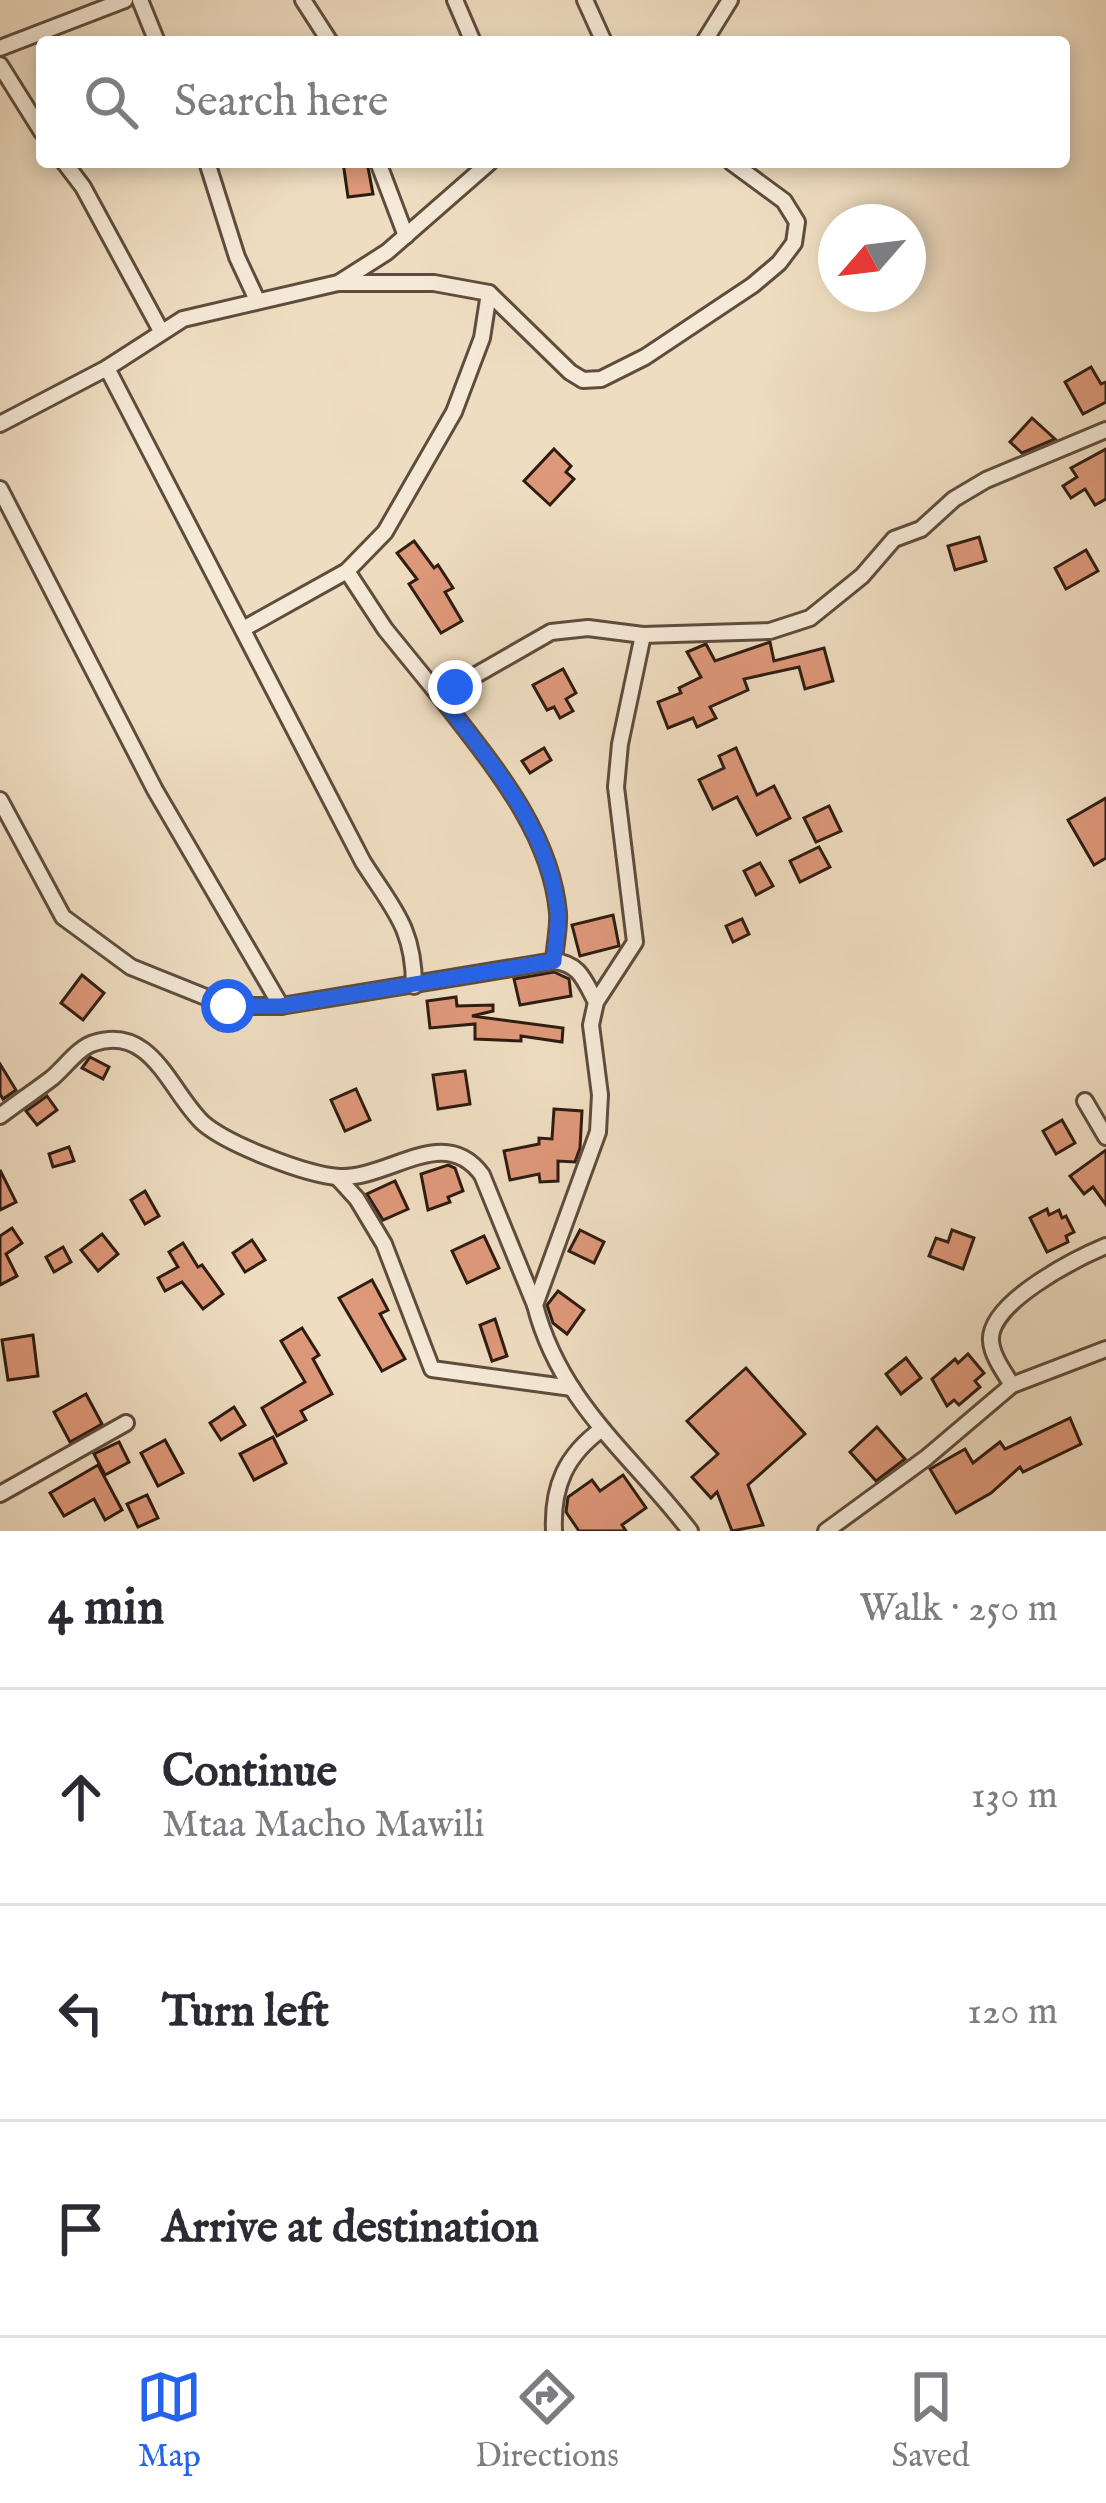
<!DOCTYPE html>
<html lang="en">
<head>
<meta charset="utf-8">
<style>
  :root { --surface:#fff; --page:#f7f7f7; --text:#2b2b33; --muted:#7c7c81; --line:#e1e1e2; --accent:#2563eb }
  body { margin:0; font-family:"IM FELL English",serif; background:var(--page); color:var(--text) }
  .compass { position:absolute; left:818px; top:204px; width:108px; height:108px; border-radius:50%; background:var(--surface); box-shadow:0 6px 18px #0003; rotate:242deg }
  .stop { position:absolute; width:36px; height:36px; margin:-27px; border:9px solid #2563eb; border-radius:50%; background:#fff }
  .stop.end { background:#2563eb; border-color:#fff; box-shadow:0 3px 12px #0008 }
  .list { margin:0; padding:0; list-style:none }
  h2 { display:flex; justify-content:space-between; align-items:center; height:156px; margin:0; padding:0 48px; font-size:51px }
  h2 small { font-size:39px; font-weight:400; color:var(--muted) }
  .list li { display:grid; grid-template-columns:78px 1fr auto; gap:36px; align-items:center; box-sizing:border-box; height:216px; padding:0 48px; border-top:3px solid var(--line) }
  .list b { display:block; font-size:45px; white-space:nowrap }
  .list p { margin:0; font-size:39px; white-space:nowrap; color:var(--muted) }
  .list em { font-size:39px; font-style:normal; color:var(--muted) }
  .icon { flex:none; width:66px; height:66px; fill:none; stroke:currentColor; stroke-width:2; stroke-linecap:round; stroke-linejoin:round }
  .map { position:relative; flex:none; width:1106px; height:1531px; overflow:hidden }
  .search { position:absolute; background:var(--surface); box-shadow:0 6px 18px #0003; left:36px; right:36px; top:36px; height:132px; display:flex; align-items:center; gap:30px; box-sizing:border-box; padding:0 42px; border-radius:12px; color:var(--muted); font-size:45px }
  .sheet { height:804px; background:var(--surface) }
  nav { display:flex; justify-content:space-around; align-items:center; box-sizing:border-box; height:168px; border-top:3px solid var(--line); background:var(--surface); font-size:33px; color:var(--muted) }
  nav a { display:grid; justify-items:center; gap:6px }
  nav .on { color:var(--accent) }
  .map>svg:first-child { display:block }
  .building { fill:#de987a; stroke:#2f1c11; stroke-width:3 }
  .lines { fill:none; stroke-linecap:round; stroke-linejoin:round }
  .street-casing { stroke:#5f4c3d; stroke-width:20 }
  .street { stroke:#f5e9d7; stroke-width:14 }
  .route { stroke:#2563eb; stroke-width:15 }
</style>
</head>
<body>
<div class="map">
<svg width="1106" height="1531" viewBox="0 0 1106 1531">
  <rect width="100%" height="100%" fill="#efddc1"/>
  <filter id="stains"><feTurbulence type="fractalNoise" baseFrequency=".00167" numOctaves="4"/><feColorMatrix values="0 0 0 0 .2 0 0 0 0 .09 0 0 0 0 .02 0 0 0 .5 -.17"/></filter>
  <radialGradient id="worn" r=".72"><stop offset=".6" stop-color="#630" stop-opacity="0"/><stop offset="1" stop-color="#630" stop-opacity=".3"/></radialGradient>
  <g class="building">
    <polygon points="343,162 367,162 373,194 348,197"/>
    <polygon points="1091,367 1101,384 1106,382 1106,402 1083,414 1065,382"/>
    <polygon points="1032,418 1055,439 1022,453 1010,442"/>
    <polygon points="554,449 571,466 566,472 574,479 550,505 524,481"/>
    <polygon points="1106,449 1106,499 1095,505 1085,489 1071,498 1063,486 1077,477 1071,468"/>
    <polygon points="979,537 986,561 955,570 948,546"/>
    <polygon points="414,541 434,568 438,565 453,588 445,592 462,621 441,633 409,584 417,579 397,553"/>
    <polygon points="1086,550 1098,571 1066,589 1055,568"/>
    <polygon points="770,642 774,661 824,648 833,681 805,689 799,667 744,679 748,690 710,707 716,718 697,727 693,718 668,728 658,702 681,693 679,688 701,677 687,652 706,644 715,661"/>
    <polygon points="563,669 576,693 566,699 573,711 560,718 554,707 547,710 533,685"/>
    <polygon points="544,748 551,760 530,773 522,761"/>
    <polygon points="736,748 757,795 774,786 790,818 757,835 737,797 713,809 699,780 724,768 719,756"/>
    <polygon points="1106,798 1106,858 1094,865 1068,820"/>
    <polygon points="829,806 841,831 816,842 804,818"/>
    <polygon points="819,847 830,867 800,882 790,861"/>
    <polygon points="760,863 773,886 756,895 744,871"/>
    <polygon points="613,915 619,946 580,956 572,925"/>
    <polygon points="742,919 749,934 733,942 726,926"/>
    <polygon points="554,972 569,979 571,996 520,1005 514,979"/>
    <polygon points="82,975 104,993 83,1020 61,1003"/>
    <polygon points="456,997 457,1006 493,1005 493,1011 472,1016 563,1028 562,1042 521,1036 521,1041 475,1039 475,1024 430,1028 427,1001"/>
    <polygon points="90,1057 109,1067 103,1079 82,1068"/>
    <polygon points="0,1064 16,1090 3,1099 0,1094"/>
    <polygon points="465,1071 470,1104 438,1109 433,1075"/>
    <polygon points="356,1089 370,1120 345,1131 331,1100"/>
    <polygon points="47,1096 57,1110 37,1125 26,1111"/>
    <polygon points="554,1109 582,1111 580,1148 575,1162 558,1161 558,1181 540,1182 539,1174 510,1180 504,1151 539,1144 539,1138 552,1139"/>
    <polygon points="1062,1120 1075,1143 1056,1154 1043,1131"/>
    <polygon points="69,1147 74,1161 53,1167 49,1154"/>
    <polygon points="1106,1150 1106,1205 1093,1187 1084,1194 1070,1176"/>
    <polygon points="448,1165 455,1168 463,1191 448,1197 450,1202 428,1210 421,1174"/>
    <polygon points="0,1170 16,1202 0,1210"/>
    <polygon points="395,1181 408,1209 383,1220 367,1194"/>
    <polygon points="145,1191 159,1216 145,1224 131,1200"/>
    <polygon points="1047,1209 1049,1215 1059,1210 1062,1218 1066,1216 1074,1232 1066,1236 1068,1242 1047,1252 1030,1218"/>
    <polygon points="12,1228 22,1243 6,1254 17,1276 0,1285 0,1236"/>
    <polygon points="580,1230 604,1242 594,1263 569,1251"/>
    <polygon points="952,1230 974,1238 963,1269 929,1256 936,1238 948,1242"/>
    <polygon points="102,1234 118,1254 98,1271 81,1250"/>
    <polygon points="484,1236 499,1268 467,1283 452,1251"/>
    <polygon points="252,1240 265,1260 245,1272 233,1253"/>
    <polygon points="183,1243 198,1267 202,1265 223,1294 203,1309 182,1282 165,1291 158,1278 178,1267 169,1252"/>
    <polygon points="63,1247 71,1262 54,1272 46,1257"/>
    <polygon points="372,1280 388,1310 380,1314 405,1359 382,1371 339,1298"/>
    <polygon points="558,1291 584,1310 567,1334 553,1323 547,1305"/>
    <polygon points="495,1319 507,1356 492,1361 480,1325"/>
    <polygon points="302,1328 319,1355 313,1359 332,1394 301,1411 306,1420 277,1436 262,1408 305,1382 281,1341"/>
    <polygon points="33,1335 38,1376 8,1380 2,1340"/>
    <polygon points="968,1354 984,1373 975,1381 980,1387 959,1405 954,1400 947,1406 932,1379 955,1359 958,1363"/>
    <polygon points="906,1358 921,1378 901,1394 886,1374"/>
    <polygon points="746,1368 805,1434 748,1485 763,1525 732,1531 717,1492 711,1498 692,1477 718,1454 687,1421"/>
    <polygon points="86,1394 102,1424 70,1442 54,1412"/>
    <polygon points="234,1407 245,1425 221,1440 210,1423"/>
    <polygon points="1070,1418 1081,1444 1023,1472 1020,1467 991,1493 956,1513 930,1469 965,1449 973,1463 1000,1442 1005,1449"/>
    <polygon points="877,1427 905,1459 876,1481 850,1452"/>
    <polygon points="273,1437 286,1463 254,1480 240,1454"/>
    <polygon points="165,1440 183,1473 158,1486 141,1453"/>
    <polygon points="119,1442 129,1462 105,1475 94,1454"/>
    <polygon points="98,1465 122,1510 105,1520 94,1499 64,1516 50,1493"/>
    <polygon points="623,1475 646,1508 622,1525 626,1531 579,1531 566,1512 568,1497 592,1480 600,1491"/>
    <polygon points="147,1495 158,1518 138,1527 127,1504"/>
  </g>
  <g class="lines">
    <defs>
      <g id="street">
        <polyline points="140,0 157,42"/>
        <polyline points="303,0 330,42"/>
        <polyline points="455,0 473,42"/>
        <polyline points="585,0 604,42"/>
        <polyline points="704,42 730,0"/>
        <polyline points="0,48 125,0"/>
        <polyline points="0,65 42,132"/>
        <polyline points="64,162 83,187 161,331"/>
        <polyline points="207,162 237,257 257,300"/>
        <polyline points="378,162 406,236"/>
        <polyline points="340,282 387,252 490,162"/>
        <path d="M107 368 363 862C393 909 414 928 414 986"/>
        <polyline points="0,424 107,368 183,319 338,283 434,283 489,293 570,372 583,380 601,379 645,357 753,285 779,263 794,243 797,222 784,201 731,162"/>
        <polyline points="0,489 155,790 281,1006"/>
        <polyline points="347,571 385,629 446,704"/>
        <polyline points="243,629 347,571 385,532 454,412 482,338 489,293"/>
        <path d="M643 635 620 744 616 787 635 942 596 1002 591 1025 600 1095 598 1132 535 1305C560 1403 632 1455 690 1531"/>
        <path d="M0 800 63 917 131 967 228 1006H281L554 961C580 964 584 980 596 1002"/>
        <path d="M554 961C555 945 559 928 558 913 551 833 493 765 446 704L455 687 551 632 588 628 643 635 770 631 810 618 862 576 894 539 921 529 954 499 986 480 1106 430"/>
        <polyline points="1085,1101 1106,1137"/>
        <path d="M0 1116C17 1103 35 1091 52 1078 64 1068 79 1047 94 1043 152 1024 170 1092 203 1123 227 1144 306 1175 339 1177 390 1179 444 1123 482 1175L535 1305"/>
        <polyline points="337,1177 357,1199 384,1244 432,1369 572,1388"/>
        <path d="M1012 1385C1004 1372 992 1356 991 1341 988 1303 1075 1259 1106 1246"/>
        <polyline points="0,1494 126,1423"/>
        <path d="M554 1531C552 1486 566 1455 602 1429"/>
        <polyline points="826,1531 926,1458 1012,1385 1106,1349"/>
      </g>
    </defs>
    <use href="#street" class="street-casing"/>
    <use href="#street" class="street"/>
  </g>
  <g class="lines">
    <path class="route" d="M228 1006H281L554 961C555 945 559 928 558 913 551 833 493 765 446 704L455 687"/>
  </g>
  <rect width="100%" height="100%" filter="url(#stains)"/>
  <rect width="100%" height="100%" fill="url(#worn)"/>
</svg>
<svg class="compass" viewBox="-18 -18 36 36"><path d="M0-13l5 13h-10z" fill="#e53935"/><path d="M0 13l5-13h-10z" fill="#7c7c81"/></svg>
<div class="stop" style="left:228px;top:1006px"></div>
<div class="stop end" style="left:455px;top:687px"></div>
<div class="search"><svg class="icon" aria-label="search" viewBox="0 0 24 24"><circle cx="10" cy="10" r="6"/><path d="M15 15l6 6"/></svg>Search here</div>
</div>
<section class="sheet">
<h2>4 min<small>Walk · 250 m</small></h2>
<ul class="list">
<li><svg class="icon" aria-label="ahead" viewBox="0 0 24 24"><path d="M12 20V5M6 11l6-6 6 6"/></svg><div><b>Continue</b><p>Mtaa Macho Mawili</p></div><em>130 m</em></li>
<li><svg class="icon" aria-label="left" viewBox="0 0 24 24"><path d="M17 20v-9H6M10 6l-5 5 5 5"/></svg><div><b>Turn left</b></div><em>120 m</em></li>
<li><svg class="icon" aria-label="arrive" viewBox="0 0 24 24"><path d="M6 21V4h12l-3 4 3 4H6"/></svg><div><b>Arrive at destination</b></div></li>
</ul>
</section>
<nav>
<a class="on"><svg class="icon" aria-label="map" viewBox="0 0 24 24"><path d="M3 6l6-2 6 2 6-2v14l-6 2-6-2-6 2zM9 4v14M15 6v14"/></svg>Map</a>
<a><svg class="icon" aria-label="directions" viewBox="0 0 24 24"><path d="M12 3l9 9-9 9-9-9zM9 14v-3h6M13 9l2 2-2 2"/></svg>Directions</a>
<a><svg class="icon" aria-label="saved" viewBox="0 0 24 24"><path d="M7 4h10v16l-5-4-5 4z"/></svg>Saved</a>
</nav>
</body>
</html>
